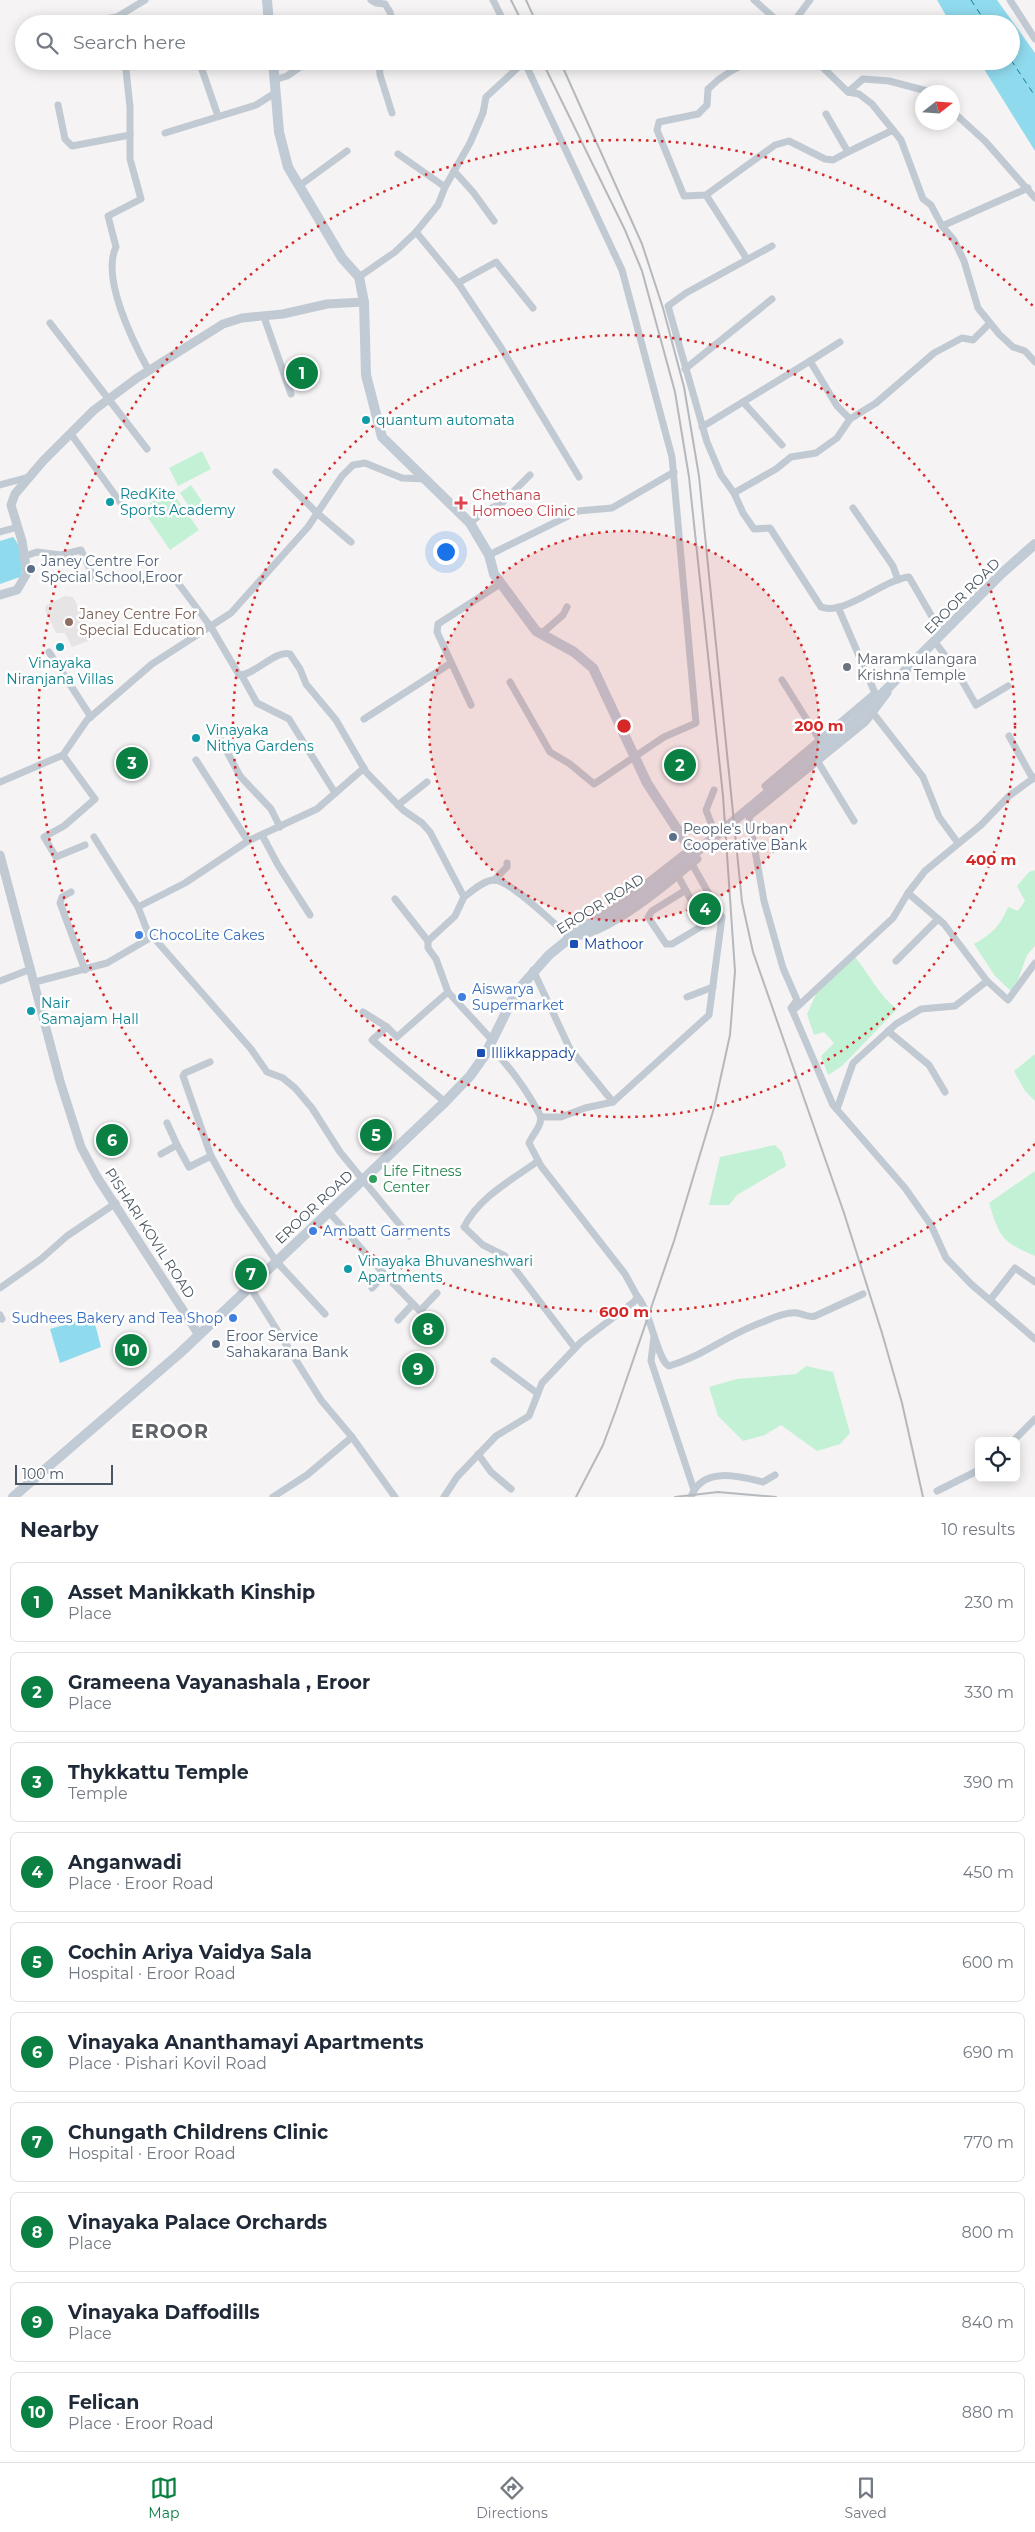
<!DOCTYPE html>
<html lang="en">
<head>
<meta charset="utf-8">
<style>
  :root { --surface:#fff; --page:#f2f2f3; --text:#1f2937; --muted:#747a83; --line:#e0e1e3; --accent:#0b8043 }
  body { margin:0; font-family:Montserrat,sans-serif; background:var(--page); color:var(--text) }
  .controls { position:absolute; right:15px; bottom:15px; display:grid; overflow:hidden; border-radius:8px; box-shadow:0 2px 12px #0003 }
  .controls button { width:45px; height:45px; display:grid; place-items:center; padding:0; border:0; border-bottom:1px solid var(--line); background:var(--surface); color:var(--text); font:25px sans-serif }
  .compass { position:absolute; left:915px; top:85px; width:45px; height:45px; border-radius:50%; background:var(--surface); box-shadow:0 2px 12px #0003; rotate:73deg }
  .scale { position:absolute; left:15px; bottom:12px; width:98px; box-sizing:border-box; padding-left:5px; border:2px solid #4a5661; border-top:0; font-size:14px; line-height:18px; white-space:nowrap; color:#4a5661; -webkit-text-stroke:4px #fff; paint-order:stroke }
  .you { position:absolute; left:445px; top:551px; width:18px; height:18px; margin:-12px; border:4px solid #fff; border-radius:50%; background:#1a73e8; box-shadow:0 0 0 8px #1a73e833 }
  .badge { display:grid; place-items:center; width:32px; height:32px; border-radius:50%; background:var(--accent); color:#fff; font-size:16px; font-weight:700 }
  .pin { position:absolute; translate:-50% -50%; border:2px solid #fff; box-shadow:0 1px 5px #0006 }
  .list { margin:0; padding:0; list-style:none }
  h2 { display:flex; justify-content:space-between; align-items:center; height:65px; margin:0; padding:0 20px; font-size:21px }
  h2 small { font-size:16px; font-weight:400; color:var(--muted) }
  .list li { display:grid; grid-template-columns:32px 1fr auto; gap:15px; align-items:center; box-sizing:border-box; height:80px; margin:0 10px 10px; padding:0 10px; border:1px solid var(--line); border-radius:8px }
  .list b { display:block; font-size:19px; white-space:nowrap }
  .list p { margin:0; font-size:16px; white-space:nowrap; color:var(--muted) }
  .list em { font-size:16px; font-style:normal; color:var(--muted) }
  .icon { flex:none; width:28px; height:28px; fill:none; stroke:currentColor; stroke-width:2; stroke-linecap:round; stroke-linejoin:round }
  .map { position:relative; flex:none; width:1035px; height:1497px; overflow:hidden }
  .search { position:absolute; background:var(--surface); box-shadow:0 2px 12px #0003; left:15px; right:15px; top:15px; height:55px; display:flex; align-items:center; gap:12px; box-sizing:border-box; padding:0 18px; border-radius:28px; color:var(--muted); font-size:19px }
  .sheet { height:965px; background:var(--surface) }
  nav { display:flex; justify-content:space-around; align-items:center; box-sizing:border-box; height:70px; border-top:1px solid var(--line); background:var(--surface); font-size:14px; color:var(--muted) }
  nav a { display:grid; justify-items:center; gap:2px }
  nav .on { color:var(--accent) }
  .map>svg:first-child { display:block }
  .education { fill:#e6e4e5 }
  .green { fill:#c3f1d5 }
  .water { fill:#90daee }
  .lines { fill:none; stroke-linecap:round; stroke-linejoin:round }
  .ferry { stroke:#0c7c9b; stroke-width:1; stroke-dasharray:6 5; stroke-linecap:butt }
  .minor { stroke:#c1cad2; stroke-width:7 }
  .tertiary { stroke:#c1cad2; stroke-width:9 }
  .secondary { stroke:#c1cbd6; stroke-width:10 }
  .rail { stroke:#b5b8bd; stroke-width:2 }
  .ring { fill:none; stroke:#d62828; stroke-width:2.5; stroke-dasharray:2.5 5 }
  .culture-dot { fill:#0f9aa8; stroke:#fff; stroke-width:2 }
  .health-dot { fill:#e0444e; stroke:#fff; stroke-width:2 }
  .service-dot { fill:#5c6f8a; stroke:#fff; stroke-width:2 }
  .education-dot { fill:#8d6e63; stroke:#fff; stroke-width:2 }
  .worship-dot { fill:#6b7280; stroke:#fff; stroke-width:2 }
  .shop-dot { fill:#3f7fe0; stroke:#fff; stroke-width:2 }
  .transit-dot { fill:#1a4fb4; stroke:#fff; stroke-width:2 }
  .leisure-dot { fill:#2e9e5b; stroke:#fff; stroke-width:2 }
  .labels { text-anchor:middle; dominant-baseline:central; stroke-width:5; stroke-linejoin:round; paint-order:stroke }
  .culture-label { font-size:14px; fill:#0d838f; stroke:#fff; text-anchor:start }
  .health-label { font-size:14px; fill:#be3a42; stroke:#fff; text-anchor:start }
  .service-label { font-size:14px; fill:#4e5e75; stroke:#fff; text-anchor:start }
  .street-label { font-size:14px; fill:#4a5661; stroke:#fff }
  .education-label { font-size:14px; fill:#785e54; stroke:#fff; text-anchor:start }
  .worship-label { font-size:14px; fill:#5b616d; stroke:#fff; text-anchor:start }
  .shop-label { font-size:14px; fill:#366cbe; stroke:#fff; text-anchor:start }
  .transit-label { font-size:14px; fill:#164399; stroke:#fff; text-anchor:start }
  .leisure-label { font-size:14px; fill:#27864d; stroke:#fff; text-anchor:start }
  .district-label { font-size:19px; font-weight:bold; letter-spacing:1px; fill:#5f6368; stroke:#fff }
  .centre { fill:#d62828; stroke:#fff; stroke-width:2.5 }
  .ring-label { font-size:15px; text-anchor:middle; font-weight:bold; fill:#d62828; stroke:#fff; stroke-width:5; stroke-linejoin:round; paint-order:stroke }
</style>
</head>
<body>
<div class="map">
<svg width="1035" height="1497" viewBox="0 0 1035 1497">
  <rect width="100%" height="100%" fill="#f5f3f3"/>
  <polygon class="education" points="65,596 73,597 93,636 91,640 72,647 65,633 56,633 45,610 46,605"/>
  <g class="green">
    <polygon points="202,451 211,469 178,486 169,468"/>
    <polygon points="191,485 206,507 195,515 180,493"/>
    <polygon points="170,489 199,530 170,550 142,509"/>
    <path d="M1035 870V946L1027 955 1013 993 995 976 974 944C992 934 1000 926 1008 907L1018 911 1025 901 1017 886 1029 872Z"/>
    <path d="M855 957C869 974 879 996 897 1009L842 1066 828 1075 821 1056 834 1043 824 1032 814 1035 807 1014 817 992Z"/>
    <polygon points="1035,1054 1035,1101 1025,1091 1014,1071"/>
    <polygon points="775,1145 782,1152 786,1166 737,1195 729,1205 709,1205 720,1157"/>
    <path d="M1035 1171V1256C1001 1241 1000 1238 989 1203Z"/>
    <polygon points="806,1366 833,1372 850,1433 840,1444 817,1451 781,1425 765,1435 743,1441 718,1416 709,1387 737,1379 796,1374"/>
  </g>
  <g class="water">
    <polygon points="937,0 997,0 1035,53 1035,151 979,61 1011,61 1011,24 951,24"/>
    <path d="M13 537C22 547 26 565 20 577L0 584V541Z"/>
    <polygon points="93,1316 101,1347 60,1363 50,1329"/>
  </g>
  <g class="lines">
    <g class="ferry">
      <polyline points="971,0 987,24"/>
      <polyline points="1011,60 1035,96"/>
    </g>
    <g class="minor">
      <polyline points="371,0 376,3 385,4 390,12 393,24"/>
      <polyline points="493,0 505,24"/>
      <polyline points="754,0 781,24"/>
      <polyline points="1010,0 1035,39"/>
      <polyline points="73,24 117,17"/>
      <polyline points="118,24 117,17 145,0"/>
      <polyline points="792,24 810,0"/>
      <path d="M125 61 130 107V159L141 199 108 216 116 247C101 278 133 342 149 371"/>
      <polyline points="199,61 218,116"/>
      <polyline points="379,61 380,75 392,113"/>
      <path d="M753 61C735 67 721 76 708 89L707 105 698 114 659 122 657 130 684 196 706 195 775 145 789 141 825 159 833 160 848 152"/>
      <polyline points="816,61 848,92 859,94 872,104 893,130 901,140 923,199 931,205 942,226 954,240 964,261 978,308 999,334 1013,347 1025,351 1035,362"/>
      <polyline points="274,80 287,76 300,67 324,61"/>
      <polyline points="848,92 863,79 889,81 931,92"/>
      <polyline points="58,105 65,139 72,146 130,135"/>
      <polyline points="952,111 985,141 1035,198"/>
      <polyline points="826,114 848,152 893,130"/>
      <polyline points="165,133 256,105 275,93"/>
      <polyline points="398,154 445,187"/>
      <polyline points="454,171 473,192 494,221"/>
      <polyline points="299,186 347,151"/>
      <polyline points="706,195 747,259"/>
      <polyline points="942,226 1028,188"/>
      <polyline points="416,232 458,283 500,346 579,477"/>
      <path d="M772 246 686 293 668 306 707 442 721 475 734 493 743 513 754 529 770 528 821 607C845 616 884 579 909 577L942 634"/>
      <polyline points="359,277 395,252 416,232 438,205 445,187 470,143 483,113 486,97 524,62"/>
      <polyline points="458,283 496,262 533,308"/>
      <polyline points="264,317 291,394"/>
      <polyline points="50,323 147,449"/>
      <polyline points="810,361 840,342"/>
      <polyline points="685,369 772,299"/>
      <polyline points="743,402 782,445"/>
      <polyline points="702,427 810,361 837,406 850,419"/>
      <polyline points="71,434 123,506"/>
      <polyline points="276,472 317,513 351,542"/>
      <polyline points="0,485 29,477"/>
      <polyline points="734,493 776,469 791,457 816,453 837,438 850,419 876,403 934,353 962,338 973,340 989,324"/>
      <polyline points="853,508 893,566 898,580"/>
      <polyline points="470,523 482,513 502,503 530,475"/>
      <polyline points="0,532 18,527"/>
      <polyline points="489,555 578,511 612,508 674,472"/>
      <polyline points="25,556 37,552 61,555 81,550 94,578"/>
      <path d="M178 583 211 627 239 675C254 676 276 649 290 654L300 669 306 684 336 720 366 772 403 810 422 823 430 832 464 897C471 892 484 880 494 880 510 880 557 926 570 938"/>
      <polyline points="541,634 563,615 567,607"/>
      <polyline points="935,642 956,670 976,705 1008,686"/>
      <polyline points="49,652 91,717"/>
      <polyline points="242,676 257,703 289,719 335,793"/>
      <polyline points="782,680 819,739"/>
      <polyline points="510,682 550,752 570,764 594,784 664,737 696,723 672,457 622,270 524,61"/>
      <polyline points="888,693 866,722 749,817 764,901 783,968 797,1000 791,1008 793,1012 833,1105 905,1188 931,1225 946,1258 971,1284 1035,1339"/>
      <polyline points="471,705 437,632 438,624 500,584"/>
      <polyline points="873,713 923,777 939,817 958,843"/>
      <polyline points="364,719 451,663"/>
      <polyline points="218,735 240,776 271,809 280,827"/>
      <polyline points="1009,736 1033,779"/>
      <polyline points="63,755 95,799 64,826 44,837 56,857 85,845"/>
      <polyline points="196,760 248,841"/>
      <polyline points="818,762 854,821"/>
      <polyline points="0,782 63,755 87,720 152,664 231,613 308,527 342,476 353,465 365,463 402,478 426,479"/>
      <polyline points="714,790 706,810 716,836"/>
      <polyline points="771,794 765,786 875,693 838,607"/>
      <polyline points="398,805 427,782"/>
      <polyline points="262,835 278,865 310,915"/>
      <polyline points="94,837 138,907"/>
      <path d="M690 849 630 896 578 926 571 937C605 938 671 882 698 859"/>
      <polyline points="678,876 703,922 702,926 672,944 666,944 648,917 652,911 686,890"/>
      <polyline points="494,880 507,867 507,863"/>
      <polyline points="71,892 62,897 60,903 85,970"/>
      <polyline points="464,897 455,916 428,941 428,948 436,959 448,992 492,1040"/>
      <polyline points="395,899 428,941"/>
      <polyline points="150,938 138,907 185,883 248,841 317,809 364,768"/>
      <polyline points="896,961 938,919"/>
      <polyline points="533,970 570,1049 613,1102 709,1015 722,917 692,864"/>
      <polyline points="0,981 31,969"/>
      <polyline points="987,981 944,924 908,893 925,871 981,825 1009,796 1035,777"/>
      <polyline points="35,982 107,963 150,938 154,938 251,1049 267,1072 283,1078 295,1088 312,1108 340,1152 409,1236"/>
      <polyline points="687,997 713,987"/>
      <polyline points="796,1008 893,918 908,893"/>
      <polyline points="363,1012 387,1027"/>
      <polyline points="888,1031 929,1065 945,1092"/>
      <polyline points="210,1062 185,1073 183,1076 211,1156"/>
      <polyline points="445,1102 372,1040 387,1027 397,1037 448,992"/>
      <polyline points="837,1109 853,1063 896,1024 921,1009 955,1006 987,981 1008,1000 1035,963"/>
      <polyline points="541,1117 561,1117 585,1108 613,1102"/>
      <polyline points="167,1123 177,1145"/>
      <polyline points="161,1154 177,1145 189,1167 211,1156 238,1205 276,1261 325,1314"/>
      <path d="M538 1161C512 1180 479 1197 464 1227L483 1245 505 1256 575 1348"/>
      <polyline points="328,1211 385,1275 420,1311 437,1293"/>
      <polyline points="250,1287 321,1400 352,1437 395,1497"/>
      <polyline points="0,1288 41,1259 67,1236 116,1203"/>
      <polyline points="372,1288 385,1275"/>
      <path d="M637 1296C651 1311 657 1361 669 1366 704 1356 728 1334 763 1322 772 1318 788 1312 797 1313 804 1314 807 1318 815 1316L863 1294"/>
      <polyline points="990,1300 1015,1268 1035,1282"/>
      <polyline points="0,1315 2,1319"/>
      <polyline points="398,1320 413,1304"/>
      <polyline points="654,1337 651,1361 694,1490"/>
      <polyline points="494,1361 537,1393"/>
      <polyline points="1013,1441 1035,1419"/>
      <polyline points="478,1454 491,1472 511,1489"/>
      <polyline points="937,1491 979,1470"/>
      <polyline points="273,1497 307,1475 352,1437"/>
      <path d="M444 1497 457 1477 496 1436 529 1416 542 1383 581 1342 635 1301 637 1296 625 1274 541 1166 529 1143C533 1133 543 1126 540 1115 526 1089 511 1067 489 1046"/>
      <path d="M691 1497C702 1466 739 1476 763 1482L775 1475"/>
    </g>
    <g class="tertiary">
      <polyline points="0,595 17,590 27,573 22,541 11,505 15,494 43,461 94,410 137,378 223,324 242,318 283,314 327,304 364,302"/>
      <polyline points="0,855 60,1081 81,1147 97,1177 199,1335"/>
    </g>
    <g class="secondary">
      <polyline points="267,0 269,24"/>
      <polyline points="273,61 279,132 288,167 342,258 359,277 364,302 366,375 382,437 470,523 489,555 494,574 536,631 574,652 593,668 647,783 690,849"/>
      <polyline points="13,1497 180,1353 445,1102 470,1076 485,1055 516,992 549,955 571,937 638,900 855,721 1001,574 1035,544"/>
    </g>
    <g class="rail">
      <polyline points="511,0 523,24"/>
      <polyline points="526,0 537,24"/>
      <polyline points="542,61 625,230 642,271 675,392 689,477 723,796 735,971 730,1035 714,1108 674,1241 616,1410 603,1445 576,1497"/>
      <polyline points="560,61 642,244 663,308 684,387 699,476 742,902 753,952 844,1213 882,1333 902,1403 923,1497"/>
      <polyline points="675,1497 718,1492 776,1497"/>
    </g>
  </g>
  <circle cx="624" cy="726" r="195" fill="#d62828" fill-opacity=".12"/>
  <g class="ring">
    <circle cx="624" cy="726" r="195"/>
    <circle cx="624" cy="726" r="391"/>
    <path d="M1035 1144A586 586 0 1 1 1035 308"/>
  </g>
  <g class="culture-dot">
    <circle cx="366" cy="420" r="5"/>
    <circle cx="110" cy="502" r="5"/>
    <circle cx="60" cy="647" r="5"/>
    <circle cx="196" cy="738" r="5"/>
    <circle cx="31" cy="1011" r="5"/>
    <circle cx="348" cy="1269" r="5"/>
  </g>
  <path class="health-dot" d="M458.5 495.5h5v5h5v5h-5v5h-5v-5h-5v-5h5z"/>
  <g class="service-dot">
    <circle cx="31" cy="569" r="5"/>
    <circle cx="673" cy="837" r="5"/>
    <circle cx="216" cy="1344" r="5"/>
  </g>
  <circle class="education-dot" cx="69" cy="622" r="5"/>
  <circle class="worship-dot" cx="847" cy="667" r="5"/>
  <g class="shop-dot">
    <circle cx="139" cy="935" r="5"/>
    <circle cx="462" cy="997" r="5"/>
    <circle cx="313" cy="1231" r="5"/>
    <circle cx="233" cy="1318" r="5"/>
  </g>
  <g class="transit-dot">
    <rect x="569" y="939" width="10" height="10" rx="2.5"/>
    <rect x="476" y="1048" width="10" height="10" rx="2.5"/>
  </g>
  <circle class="leisure-dot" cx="373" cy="1179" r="5"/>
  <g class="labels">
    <g class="culture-label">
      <text x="376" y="420">quantum automata</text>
      <text x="120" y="494">RedKite<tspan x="120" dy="16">Sports Academy</tspan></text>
      <text x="60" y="663" text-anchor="middle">Vinayaka<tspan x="60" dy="16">Niranjana Villas</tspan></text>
      <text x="206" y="730">Vinayaka<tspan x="206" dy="16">Nithya Gardens</tspan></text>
      <text x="41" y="1003">Nair<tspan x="41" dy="16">Samajam Hall</tspan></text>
      <text x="358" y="1261">Vinayaka Bhuvaneshwari<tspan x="358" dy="16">Apartments</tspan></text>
    </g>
    <g class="health-label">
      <text x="472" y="495">Chethana<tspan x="472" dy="16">Homoeo Clinic</tspan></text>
    </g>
    <g class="service-label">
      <text x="41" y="561">Janey Centre For<tspan x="41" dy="16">Special School,Eroor</tspan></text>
      <text x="683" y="829">People's Urban<tspan x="683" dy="16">Cooperative Bank</tspan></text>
      <text x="226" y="1336">Eroor Service<tspan x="226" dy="16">Sahakarana Bank</tspan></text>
    </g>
    <g class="street-label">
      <text transform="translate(962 596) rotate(-45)">EROOR ROAD</text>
      <text transform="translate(600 904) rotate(-32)">EROOR ROAD</text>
      <text transform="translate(314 1207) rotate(-43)">EROOR ROAD</text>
      <text transform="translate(150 1233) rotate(57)">PISHARI KOVIL ROAD</text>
    </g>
    <g class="education-label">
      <text x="79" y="614">Janey Centre For<tspan x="79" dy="16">Special Education</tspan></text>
    </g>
    <g class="worship-label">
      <text x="857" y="659">Maramkulangara<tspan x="857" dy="16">Krishna Temple</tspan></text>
    </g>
    <g class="shop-label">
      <text x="149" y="935">ChocoLite Cakes</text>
      <text x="472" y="989">Aiswarya<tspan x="472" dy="16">Supermarket</tspan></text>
      <text x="323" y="1231">Ambatt Garments</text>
      <text x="223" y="1318" text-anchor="end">Sudhees Bakery and Tea Shop</text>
    </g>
    <g class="transit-label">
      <text x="584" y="944">Mathoor</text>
      <text x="491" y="1053">Illikkappady</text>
    </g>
    <g class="leisure-label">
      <text x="383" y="1171">Life Fitness<tspan x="383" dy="16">Center</tspan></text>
    </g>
    <g class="district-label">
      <text x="170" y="1431">EROOR</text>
    </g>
  </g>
  <circle cx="624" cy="726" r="8" class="centre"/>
  <g class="ring-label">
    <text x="819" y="731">200 m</text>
    <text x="991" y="865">400 m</text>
    <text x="624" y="1317">600 m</text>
  </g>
</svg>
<div class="controls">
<button><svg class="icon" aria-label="locate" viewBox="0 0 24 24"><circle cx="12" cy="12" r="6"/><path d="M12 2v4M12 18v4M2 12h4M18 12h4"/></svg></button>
</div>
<svg class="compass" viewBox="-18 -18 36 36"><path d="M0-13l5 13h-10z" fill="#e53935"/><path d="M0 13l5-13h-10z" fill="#747a83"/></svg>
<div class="scale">100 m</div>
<div class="you"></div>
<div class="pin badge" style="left:302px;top:373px">1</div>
<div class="pin badge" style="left:680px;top:765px">2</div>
<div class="pin badge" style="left:132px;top:763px">3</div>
<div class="pin badge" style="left:705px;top:909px">4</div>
<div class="pin badge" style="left:376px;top:1135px">5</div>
<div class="pin badge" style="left:112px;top:1140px">6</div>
<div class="pin badge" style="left:251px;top:1274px">7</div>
<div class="pin badge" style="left:428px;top:1329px">8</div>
<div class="pin badge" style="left:418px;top:1369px">9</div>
<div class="pin badge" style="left:131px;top:1350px">10</div>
<div class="search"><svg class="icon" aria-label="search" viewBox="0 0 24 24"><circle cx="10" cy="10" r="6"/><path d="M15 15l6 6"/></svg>Search here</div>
</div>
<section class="sheet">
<h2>Nearby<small>10 results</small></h2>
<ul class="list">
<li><span class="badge">1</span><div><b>Asset Manikkath Kinship</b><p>Place</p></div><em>230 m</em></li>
<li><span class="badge">2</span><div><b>Grameena Vayanashala , Eroor</b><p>Place</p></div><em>330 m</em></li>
<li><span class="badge">3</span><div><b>Thykkattu Temple</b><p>Temple</p></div><em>390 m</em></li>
<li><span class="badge">4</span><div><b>Anganwadi</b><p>Place · Eroor Road</p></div><em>450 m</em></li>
<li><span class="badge">5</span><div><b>Cochin Ariya Vaidya Sala</b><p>Hospital · Eroor Road</p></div><em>600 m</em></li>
<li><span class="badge">6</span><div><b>Vinayaka Ananthamayi Apartments</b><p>Place · Pishari Kovil Road</p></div><em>690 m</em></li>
<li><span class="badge">7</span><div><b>Chungath Childrens Clinic</b><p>Hospital · Eroor Road</p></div><em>770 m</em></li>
<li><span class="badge">8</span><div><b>Vinayaka Palace Orchards</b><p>Place</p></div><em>800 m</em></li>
<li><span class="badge">9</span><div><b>Vinayaka Daffodills</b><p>Place</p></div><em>840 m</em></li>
<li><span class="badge">10</span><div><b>Felican</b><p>Place · Eroor Road</p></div><em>880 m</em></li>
</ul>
</section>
<nav>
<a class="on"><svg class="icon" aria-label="map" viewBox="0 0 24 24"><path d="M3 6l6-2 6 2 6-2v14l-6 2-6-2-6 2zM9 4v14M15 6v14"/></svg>Map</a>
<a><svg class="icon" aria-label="directions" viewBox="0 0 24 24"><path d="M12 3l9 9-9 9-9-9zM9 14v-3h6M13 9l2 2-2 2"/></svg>Directions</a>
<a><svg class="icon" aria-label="saved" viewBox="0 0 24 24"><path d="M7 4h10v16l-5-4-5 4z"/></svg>Saved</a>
</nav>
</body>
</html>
